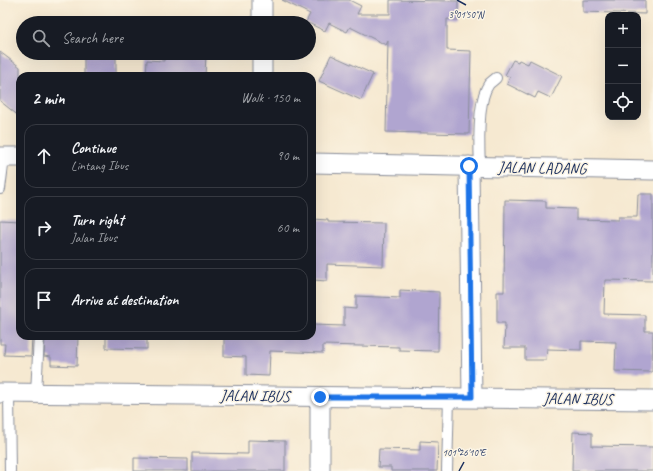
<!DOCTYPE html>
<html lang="en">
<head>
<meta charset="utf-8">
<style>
  :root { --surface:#171b24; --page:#20242c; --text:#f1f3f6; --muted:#9ea1a6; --line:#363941 }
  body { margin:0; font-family:Caveat,sans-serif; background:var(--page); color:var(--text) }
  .controls { position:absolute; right:12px; top:12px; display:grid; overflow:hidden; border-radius:8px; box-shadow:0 4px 16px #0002 }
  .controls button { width:36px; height:36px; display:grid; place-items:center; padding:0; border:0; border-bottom:1px solid var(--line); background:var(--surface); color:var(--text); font:20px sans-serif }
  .stop { position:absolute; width:12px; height:12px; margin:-9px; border:3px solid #1a73e8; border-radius:50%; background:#fff }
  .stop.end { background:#1a73e8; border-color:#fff; box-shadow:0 1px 4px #0008 }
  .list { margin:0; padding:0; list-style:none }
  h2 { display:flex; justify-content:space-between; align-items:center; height:52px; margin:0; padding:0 16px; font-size:17px }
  h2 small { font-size:13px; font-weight:400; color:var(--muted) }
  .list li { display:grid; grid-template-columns:26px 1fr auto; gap:12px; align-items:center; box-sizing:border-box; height:64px; margin:0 8px 8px; padding:0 8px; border:1px solid var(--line); border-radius:12px }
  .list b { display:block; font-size:15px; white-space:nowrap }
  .list p { margin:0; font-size:13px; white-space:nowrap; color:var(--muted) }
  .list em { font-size:13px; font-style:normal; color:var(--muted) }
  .icon { flex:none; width:22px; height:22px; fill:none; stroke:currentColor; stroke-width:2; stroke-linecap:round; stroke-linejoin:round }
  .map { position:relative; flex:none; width:653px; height:471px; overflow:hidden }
  .search { position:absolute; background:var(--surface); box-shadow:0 4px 16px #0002; left:16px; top:16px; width:300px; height:44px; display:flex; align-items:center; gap:10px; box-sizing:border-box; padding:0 14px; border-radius:22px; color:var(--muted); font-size:15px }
  .panel { position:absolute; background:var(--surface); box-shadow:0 4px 16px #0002; left:16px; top:72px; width:300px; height:268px; border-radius:12px }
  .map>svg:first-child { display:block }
  .building { fill:#b0a5d0 }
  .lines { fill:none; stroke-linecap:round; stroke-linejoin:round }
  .lane-casing { stroke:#888c98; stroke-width:12 }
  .street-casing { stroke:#888c98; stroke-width:21 }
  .lane { stroke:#fff; stroke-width:10 }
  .street { stroke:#fff; stroke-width:19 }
  .route { stroke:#1a73e8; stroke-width:5 }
  .ticks { fill:none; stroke:#1b2f5e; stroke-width:1.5 }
  .labels { text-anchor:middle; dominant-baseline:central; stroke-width:3; stroke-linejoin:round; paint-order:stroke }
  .street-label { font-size:16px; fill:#1b2f5e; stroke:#fcf5e5 }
  .ticks-label { font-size:10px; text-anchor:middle; fill:#1b2f5e; stroke:#fcf5e5; stroke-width:3; stroke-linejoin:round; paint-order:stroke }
</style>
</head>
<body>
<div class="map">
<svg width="653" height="471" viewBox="0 0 653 471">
  <rect width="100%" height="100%" fill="#fcf5e5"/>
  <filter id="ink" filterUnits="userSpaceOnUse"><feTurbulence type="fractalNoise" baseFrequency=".025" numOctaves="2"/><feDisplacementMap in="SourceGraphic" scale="8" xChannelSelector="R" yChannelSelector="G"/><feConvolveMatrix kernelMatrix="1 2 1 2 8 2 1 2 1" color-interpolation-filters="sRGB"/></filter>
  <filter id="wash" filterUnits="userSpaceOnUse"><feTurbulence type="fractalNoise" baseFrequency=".012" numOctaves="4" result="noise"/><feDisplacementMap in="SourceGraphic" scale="16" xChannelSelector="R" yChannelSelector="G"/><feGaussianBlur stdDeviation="0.9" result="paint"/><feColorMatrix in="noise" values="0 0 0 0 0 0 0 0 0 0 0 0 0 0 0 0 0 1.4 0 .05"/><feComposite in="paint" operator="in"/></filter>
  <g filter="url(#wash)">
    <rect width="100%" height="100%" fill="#f6e9d1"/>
    <g id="blocks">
      <g class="building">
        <polygon points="282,0 349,0 361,6 357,14 390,14 390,0 458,1 458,20 447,19 447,50 471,51 469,134 386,132 388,41 386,45 350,27 347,32 329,23 325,31 306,22 310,14"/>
        <polygon points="583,0 645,0 645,14 583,12"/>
        <polygon points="0,52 20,67 20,117 0,101"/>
        <polygon points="164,53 206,53 205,76 146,76 147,60 164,61"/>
        <polygon points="84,54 107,55 107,57 116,58 116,76 84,76"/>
        <polygon points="331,55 373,74 361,100 319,81"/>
        <polygon points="513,60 518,62 519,60 528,64 530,60 562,76 551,98 538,92 535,98 507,84 510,77 505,75"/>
        <polygon points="638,194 653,194 653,281 605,280 604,314 645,315 645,331 653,331 652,372 615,371 616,342 581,341 581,350 547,349 546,360 525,360 525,348 504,348 505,323 497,323 497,292 504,292 505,200 546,201 546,208 576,209 576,219 618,220 618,217 637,217"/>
        <polygon points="312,219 328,220 328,222 384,223 383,266 327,264 327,281 312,280"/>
        <polygon points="0,220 20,221 20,336 32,336 31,356 4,355 5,344 0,344"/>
        <polygon points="400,290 439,292 438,351 399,350 399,347 323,345 323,353 270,351 269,376 246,375 246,357 224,356 224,336 312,336 312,325 344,326 344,308 356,309 356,296 400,298"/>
        <polygon points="45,336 78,336 77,366 51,365 51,357 44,356"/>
        <polygon points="106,336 147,336 147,349 106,348"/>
        <polygon points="573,432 592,433 592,446 653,447 653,471 572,471"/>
        <polygon points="248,440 285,441 285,471 192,471 192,453 248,454"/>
        <polygon points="420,441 438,442 437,471 391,471 391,467 378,467 379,449 420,450"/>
        <polygon points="134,458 188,459 188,471 134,471"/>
      </g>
    </g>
  </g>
  <g filter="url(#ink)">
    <use href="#blocks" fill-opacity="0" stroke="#888c98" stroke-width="1"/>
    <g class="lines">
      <defs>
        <g id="lane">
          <path d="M480 167C479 147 477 100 489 84 491 82 494 80 496 78"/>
          <polyline points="0,189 4,157"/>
          <polyline points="36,393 39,336"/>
          <polyline points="9,394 10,471"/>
          <polyline points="447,471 449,397"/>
        </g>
        <g id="street">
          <polyline points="262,23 262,0"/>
          <polyline points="262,76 262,53"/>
          <polyline points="0,157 20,157"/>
          <polyline points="312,163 653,170"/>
          <polyline points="469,166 472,397"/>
          <polyline points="0,393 653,400"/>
          <polyline points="320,397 320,471"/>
        </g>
      </defs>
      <use href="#lane" class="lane-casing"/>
      <use href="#street" class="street-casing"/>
      <use href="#lane" class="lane"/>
      <use href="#street" class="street"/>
    </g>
  </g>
  <g class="lines" filter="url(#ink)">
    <polyline class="route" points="320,397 472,397 469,166"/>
  </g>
  <path class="ticks" d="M457 0 466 5M459 471 464 462"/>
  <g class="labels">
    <g class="street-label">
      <text transform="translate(542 168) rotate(1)">JALAN LADANG</text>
      <text transform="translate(255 396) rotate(1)">JALAN IBUS</text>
      <text transform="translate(578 399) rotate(1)">JALAN IBUS</text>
    </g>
  </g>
  <g class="ticks-label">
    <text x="466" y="18">3°01'50"N</text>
    <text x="464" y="456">101°26'10"E</text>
  </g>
</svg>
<div class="controls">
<button>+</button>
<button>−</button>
<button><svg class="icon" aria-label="locate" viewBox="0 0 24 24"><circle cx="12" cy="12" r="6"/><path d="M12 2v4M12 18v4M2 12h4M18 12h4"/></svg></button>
</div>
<div class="stop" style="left:469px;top:166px"></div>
<div class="stop end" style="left:320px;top:397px"></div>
<div class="search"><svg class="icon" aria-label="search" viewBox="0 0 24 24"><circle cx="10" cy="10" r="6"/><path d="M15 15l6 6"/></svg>Search here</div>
<section class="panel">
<h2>2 min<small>Walk · 150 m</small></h2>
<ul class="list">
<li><svg class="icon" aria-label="ahead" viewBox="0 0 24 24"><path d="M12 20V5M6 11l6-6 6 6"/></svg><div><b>Continue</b><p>Lintang Ibus</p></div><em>90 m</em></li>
<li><svg class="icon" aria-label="right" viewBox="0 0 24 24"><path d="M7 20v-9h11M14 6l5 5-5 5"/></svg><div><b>Turn right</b><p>Jalan Ibus</p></div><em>60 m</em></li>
<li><svg class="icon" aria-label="arrive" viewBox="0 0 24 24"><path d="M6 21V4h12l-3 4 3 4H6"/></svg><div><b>Arrive at destination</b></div></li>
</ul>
</section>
</div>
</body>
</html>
